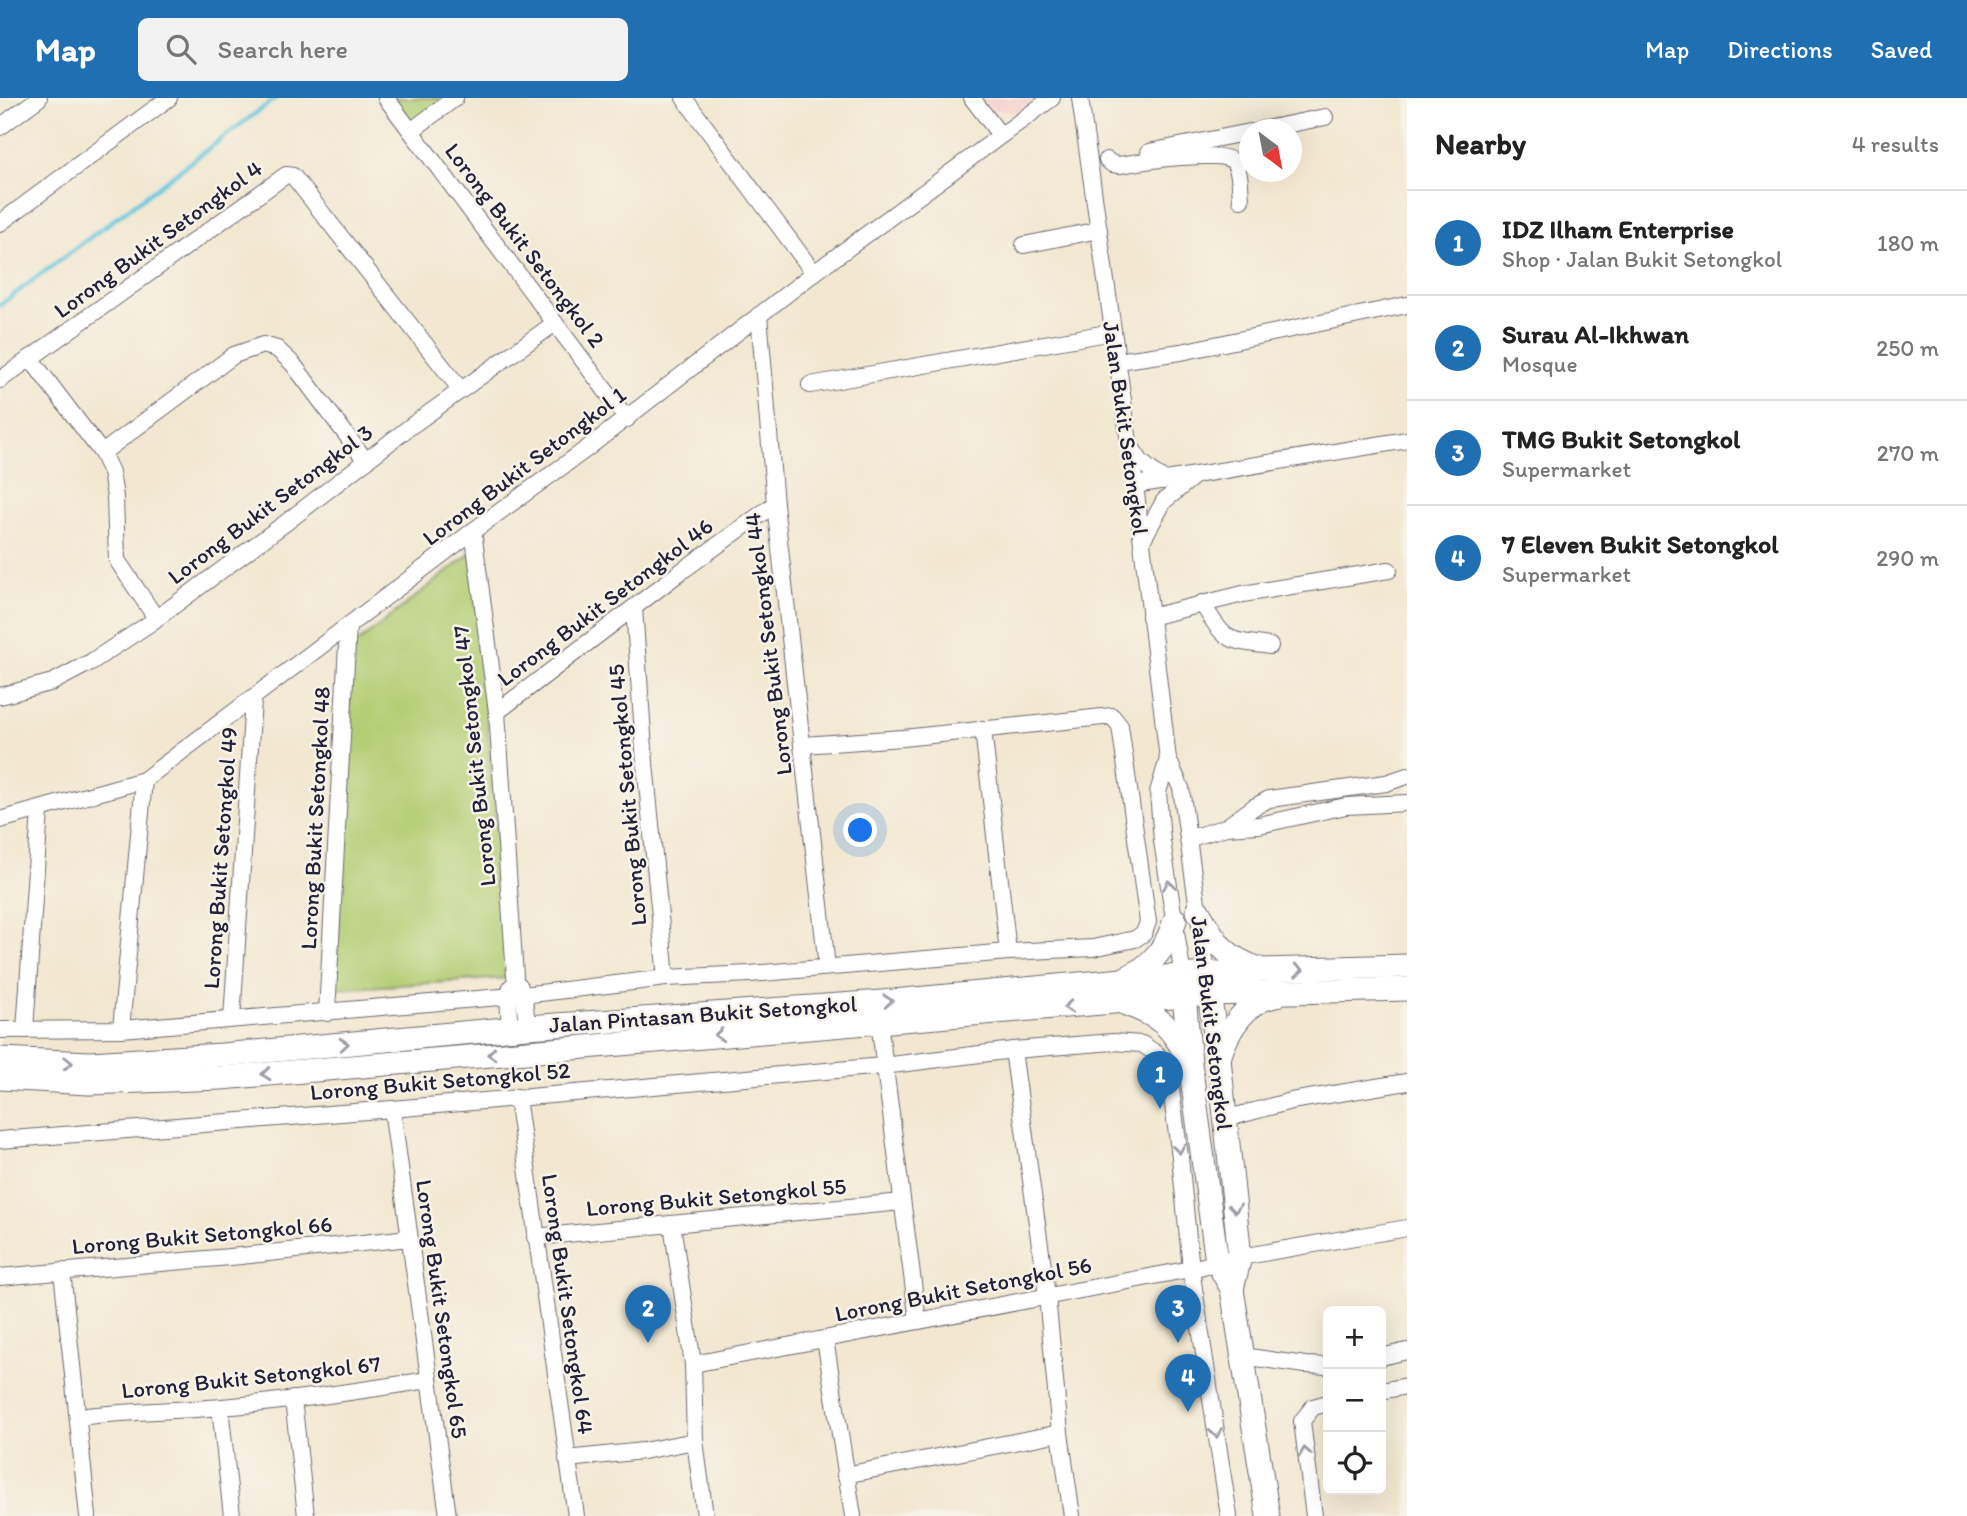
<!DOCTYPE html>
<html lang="en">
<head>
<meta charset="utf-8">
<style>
  :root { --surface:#fff; --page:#f2f2f2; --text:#222; --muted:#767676; --line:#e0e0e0; --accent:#1f6fb2 }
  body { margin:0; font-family:Itim,sans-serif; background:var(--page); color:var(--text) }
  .controls { position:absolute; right:21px; bottom:21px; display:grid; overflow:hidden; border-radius:10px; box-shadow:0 7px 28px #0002 }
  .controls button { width:63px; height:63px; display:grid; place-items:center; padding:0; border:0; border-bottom:2px solid var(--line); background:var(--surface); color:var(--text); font:35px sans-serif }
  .compass { position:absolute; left:1239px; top:21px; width:63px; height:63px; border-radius:50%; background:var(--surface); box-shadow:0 7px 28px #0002; rotate:148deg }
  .you { position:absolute; left:861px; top:733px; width:24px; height:24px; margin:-18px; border:5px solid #fff; border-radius:50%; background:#1a73e8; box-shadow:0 0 0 10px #1a73e833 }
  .badge { display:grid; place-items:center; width:46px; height:46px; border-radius:50%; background:var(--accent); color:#fff; font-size:23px; font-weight:700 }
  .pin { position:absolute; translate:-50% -58px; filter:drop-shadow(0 2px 4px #0008) }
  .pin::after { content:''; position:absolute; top:37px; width:24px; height:21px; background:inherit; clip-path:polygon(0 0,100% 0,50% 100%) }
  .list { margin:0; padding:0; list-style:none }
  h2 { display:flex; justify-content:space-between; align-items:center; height:91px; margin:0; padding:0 28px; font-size:30px }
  h2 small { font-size:23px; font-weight:400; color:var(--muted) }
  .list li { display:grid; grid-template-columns:46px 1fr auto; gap:21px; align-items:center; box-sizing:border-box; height:105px; padding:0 28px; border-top:2px solid var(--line) }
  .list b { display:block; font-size:26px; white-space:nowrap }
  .list p { margin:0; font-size:23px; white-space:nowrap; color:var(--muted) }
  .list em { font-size:23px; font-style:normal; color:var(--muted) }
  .icon { flex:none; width:38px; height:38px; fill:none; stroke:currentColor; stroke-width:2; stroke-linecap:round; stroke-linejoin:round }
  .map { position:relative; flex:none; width:1407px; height:1418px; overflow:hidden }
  header { display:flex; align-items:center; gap:42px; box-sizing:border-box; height:98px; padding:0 35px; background:var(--accent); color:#fff }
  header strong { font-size:33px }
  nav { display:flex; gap:38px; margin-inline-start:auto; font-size:24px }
  .search { width:490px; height:63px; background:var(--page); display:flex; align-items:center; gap:18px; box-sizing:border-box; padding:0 24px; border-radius:10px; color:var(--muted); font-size:26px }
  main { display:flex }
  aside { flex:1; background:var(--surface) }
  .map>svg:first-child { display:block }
  .built { fill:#f7d0cd }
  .green { fill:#b2cd72; stroke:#6a7856; stroke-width:2 }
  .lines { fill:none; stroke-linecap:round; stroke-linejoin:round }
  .stream { stroke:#5fc5dc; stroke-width:4.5 }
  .street-casing { stroke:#6b6770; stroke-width:18 }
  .secondary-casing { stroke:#6b6770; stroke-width:25 }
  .street { stroke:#fff; stroke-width:16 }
  .secondary { stroke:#fff; stroke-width:23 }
  .oneway { stroke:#9c9ca7 }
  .labels { text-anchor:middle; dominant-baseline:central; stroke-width:5; stroke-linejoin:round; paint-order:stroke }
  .street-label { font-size:23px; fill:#22223b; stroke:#f7f3e8 }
</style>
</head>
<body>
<header>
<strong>Map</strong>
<div class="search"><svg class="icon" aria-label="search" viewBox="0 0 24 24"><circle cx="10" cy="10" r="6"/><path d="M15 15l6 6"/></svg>Search here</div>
<nav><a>Map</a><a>Directions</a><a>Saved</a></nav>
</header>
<main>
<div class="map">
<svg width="1407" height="1418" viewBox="0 0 1407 1418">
  <rect width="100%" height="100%" fill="#f7f3e8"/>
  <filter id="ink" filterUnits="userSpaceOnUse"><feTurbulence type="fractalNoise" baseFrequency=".0143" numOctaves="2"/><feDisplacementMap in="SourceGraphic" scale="14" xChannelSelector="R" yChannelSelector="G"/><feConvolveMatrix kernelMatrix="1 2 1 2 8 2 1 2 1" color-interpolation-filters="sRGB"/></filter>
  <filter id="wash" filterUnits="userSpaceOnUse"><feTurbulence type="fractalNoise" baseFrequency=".00686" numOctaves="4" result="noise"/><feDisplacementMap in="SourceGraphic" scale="28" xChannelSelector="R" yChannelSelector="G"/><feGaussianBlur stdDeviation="1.57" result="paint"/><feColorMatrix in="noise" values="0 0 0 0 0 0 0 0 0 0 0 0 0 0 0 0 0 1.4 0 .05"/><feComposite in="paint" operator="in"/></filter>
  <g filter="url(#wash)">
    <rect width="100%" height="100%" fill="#f2e8d1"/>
    <polygon class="built" points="981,0 1040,0 1018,15 990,11"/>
    <g class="green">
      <polygon points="393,0 451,0 413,28"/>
      <polygon points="472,454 510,880 335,891 351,550"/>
    </g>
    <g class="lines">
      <polyline class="stream" points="0,207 276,0"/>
    </g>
  </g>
  <g filter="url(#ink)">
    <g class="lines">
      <defs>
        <g id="street">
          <polyline points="386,0 627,321"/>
          <polyline points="684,0 814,175"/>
          <polyline points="972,0 1000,37"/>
          <polyline points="1080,0 1135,387 1168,661 1181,690 1207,876"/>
          <polyline points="0,29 39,0"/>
          <polyline points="1261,32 1325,19"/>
          <polyline points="411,33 455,0"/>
          <polyline points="1149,54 1250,34"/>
          <path d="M1107 62 1112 66 1120 67C1138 64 1225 50 1234 64 1241 74 1240 91 1241 102"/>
          <polyline points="0,125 169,0"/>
          <polyline points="1024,147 1099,132"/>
          <polyline points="759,217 775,406 827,869"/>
          <polyline points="30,260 102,355 111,374 115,399 117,462 156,520"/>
          <polyline points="1117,263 1181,254 1407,207"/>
          <polyline points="0,282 286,77 293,78 461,292"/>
          <polyline points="810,287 1113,234"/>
          <polyline points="1131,349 1141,364 1164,383"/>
          <polyline points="102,355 234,257 263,247 277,251 293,266 366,363"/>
          <polyline points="1135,387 1407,342"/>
          <polyline points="473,433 497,614 515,878"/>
          <polyline points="1142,443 1164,403 1193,379"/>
          <path d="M1202 505C1226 544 1225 542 1270 548"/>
          <polyline points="634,510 645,665 666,880"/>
          <polyline points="1150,519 1243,496 1389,472"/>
          <polyline points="0,598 53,584 91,564 149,526 288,423 411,328 555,225"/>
          <polyline points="497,614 679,475 775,406"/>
          <polyline points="983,631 1008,854"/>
          <polyline points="1168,661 1158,694 1162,743 1183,879"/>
          <polyline points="0,722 144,682 473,433 585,352 814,175 1052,0"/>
          <polyline points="1226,729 1259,727 1346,708 1407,705"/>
          <polyline points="1188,741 1226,729 1254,709 1269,701 1386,685 1407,678"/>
          <polyline points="519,887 523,897 528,929"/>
          <polyline points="327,915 348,528"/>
          <polyline points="232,921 253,602"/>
          <polyline points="879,924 918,1223"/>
          <polyline points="121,931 144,682"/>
          <polyline points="510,931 508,898 511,889"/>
          <polyline points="0,932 121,931 523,897 666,880 750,876 1008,854 1093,850 1135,841 1144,835 1148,824 1120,628 1112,618 903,640 803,647"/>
          <polyline points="25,932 40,713"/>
          <polyline points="1013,952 1047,1198 1060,1335 1072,1418"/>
          <polyline points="517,999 576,1418"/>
          <polyline points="392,1011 448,1418"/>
          <polyline points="1225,1021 1291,1003 1407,984"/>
          <polyline points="0,1042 392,1011 883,968 1013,952 1113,944 1142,946 1157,956 1169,977 1180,1059 1191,1171 1229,1418"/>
          <polyline points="672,1126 693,1266 695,1343 705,1418"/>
          <polyline points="535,1139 902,1104"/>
          <polyline points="62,1173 88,1418"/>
          <polyline points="0,1179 241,1158 409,1140"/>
          <polyline points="825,1241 853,1418"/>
          <polyline points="1242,1258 1305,1267 1328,1268"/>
          <polyline points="1381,1259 1407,1253"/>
          <polyline points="693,1266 1191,1171 1240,1159 1407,1130"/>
          <polyline points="1381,1293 1407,1288"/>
          <polyline points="293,1301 306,1418"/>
          <polyline points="220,1309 232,1418"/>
          <path d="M78 1319C126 1313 174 1313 222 1309 291 1303 360 1293 428 1282"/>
          <polyline points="567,1361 643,1353 695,1343"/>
          <polyline points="845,1377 1060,1335"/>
          <polyline points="1314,1418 1302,1323 1313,1309 1328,1305"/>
        </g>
        <g id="secondary">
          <path d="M1198 813C1216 845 1224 859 1259 871"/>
          <path d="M1126 880C1152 868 1167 849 1175 822"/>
          <polyline points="1207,882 1219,961 1240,1159 1232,1191"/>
          <polyline points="1183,885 1190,965 1217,1164 1232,1191 1268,1418"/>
          <path d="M1126 906C1159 918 1171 927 1187 959"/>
          <path d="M1219 960C1228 932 1244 904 1275 898"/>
          <polyline points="0,961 90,965 222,957 528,929 882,904 1123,882 1262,872 1407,868"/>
          <polyline points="0,980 89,985 221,980 1208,896 1407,891"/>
        </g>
      </defs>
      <use href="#street" class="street-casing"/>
      <use href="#secondary" class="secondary-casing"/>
      <use href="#street" class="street"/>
      <use href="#secondary" class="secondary"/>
    </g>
    <defs><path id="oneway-chevron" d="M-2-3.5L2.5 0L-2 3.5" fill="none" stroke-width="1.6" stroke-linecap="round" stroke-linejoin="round" transform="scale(1.75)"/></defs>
    <g class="oneway">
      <use href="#oneway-chevron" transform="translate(1169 787) rotate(-99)"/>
      <use href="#oneway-chevron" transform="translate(1299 872) rotate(-2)"/>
      <use href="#oneway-chevron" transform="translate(888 903) rotate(-5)"/>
      <use href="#oneway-chevron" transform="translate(1068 909) rotate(176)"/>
      <use href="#oneway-chevron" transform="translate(719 937) rotate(175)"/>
      <use href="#oneway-chevron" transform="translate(344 946) rotate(-5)"/>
      <use href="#oneway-chevron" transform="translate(492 956) rotate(175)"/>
      <use href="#oneway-chevron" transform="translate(68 965) rotate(2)"/>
      <use href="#oneway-chevron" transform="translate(266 976) rotate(175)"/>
      <use href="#oneway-chevron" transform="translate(1179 1051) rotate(83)"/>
      <use href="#oneway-chevron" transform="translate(1235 1110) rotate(84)"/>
      <use href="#oneway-chevron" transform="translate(1216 1335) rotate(81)"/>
      <use href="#oneway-chevron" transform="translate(1305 1354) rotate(-98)"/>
    </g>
  </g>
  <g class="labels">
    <g class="street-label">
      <text transform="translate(158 141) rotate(-36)">Lorong Bukit Setongkol 4</text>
      <text transform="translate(525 147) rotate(53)">Lorong Bukit Setongkol 2</text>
      <text transform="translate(1126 330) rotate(82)">Jalan Bukit Setongkol</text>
      <text transform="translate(524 368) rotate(-37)">Lorong Bukit Setongkol 1</text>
      <text transform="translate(270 406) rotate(-37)">Lorong Bukit Setongkol 3</text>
      <text transform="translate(605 504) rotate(-37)">Lorong Bukit Setongkol 46</text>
      <text transform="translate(768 546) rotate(-97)">Lorong Bukit Setongkol 44</text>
      <text transform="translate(474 658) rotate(-96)">Lorong Bukit Setongkol 47</text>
      <text transform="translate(627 697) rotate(-95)">Lorong Bukit Setongkol 45</text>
      <text transform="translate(315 720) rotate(-87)">Lorong Bukit Setongkol 48</text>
      <text transform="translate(220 760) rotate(-86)">Lorong Bukit Setongkol 49</text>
      <text transform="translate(703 916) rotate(-4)">Jalan Pintasan Bukit Setongkol</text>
      <text transform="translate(1212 925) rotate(83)">Jalan Bukit Setongkol</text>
      <text transform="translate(440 983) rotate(-5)">Lorong Bukit Setongkol 52</text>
      <text transform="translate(716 1099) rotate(-5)">Lorong Bukit Setongkol 55</text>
      <text transform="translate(202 1137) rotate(-5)">Lorong Bukit Setongkol 66</text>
      <text transform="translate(963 1191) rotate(-11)">Lorong Bukit Setongkol 56</text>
      <text transform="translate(568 1206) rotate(82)">Lorong Bukit Setongkol 64</text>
      <text transform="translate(442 1211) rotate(82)">Lorong Bukit Setongkol 65</text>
      <text transform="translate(251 1279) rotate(-6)">Lorong Bukit Setongkol 67</text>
    </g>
  </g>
</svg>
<div class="controls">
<button>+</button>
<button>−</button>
<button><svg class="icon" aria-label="locate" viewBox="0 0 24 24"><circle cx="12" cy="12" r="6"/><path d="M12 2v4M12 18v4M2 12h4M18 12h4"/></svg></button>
</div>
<svg class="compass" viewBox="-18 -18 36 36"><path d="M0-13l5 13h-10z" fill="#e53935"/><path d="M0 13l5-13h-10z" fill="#767676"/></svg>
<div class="you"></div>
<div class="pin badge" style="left:1160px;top:1011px">1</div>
<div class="pin badge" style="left:648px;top:1245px">2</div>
<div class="pin badge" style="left:1178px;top:1245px">3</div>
<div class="pin badge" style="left:1188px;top:1314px">4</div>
</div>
<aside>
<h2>Nearby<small>4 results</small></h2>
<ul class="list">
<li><span class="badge">1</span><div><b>IDZ Ilham Enterprise</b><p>Shop · Jalan Bukit Setongkol</p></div><em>180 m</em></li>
<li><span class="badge">2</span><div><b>Surau Al-Ikhwan</b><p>Mosque</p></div><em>250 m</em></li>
<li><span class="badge">3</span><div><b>TMG Bukit Setongkol</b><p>Supermarket</p></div><em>270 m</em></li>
<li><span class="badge">4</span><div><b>7 Eleven Bukit Setongkol</b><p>Supermarket</p></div><em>290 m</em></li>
</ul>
</aside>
</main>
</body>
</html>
